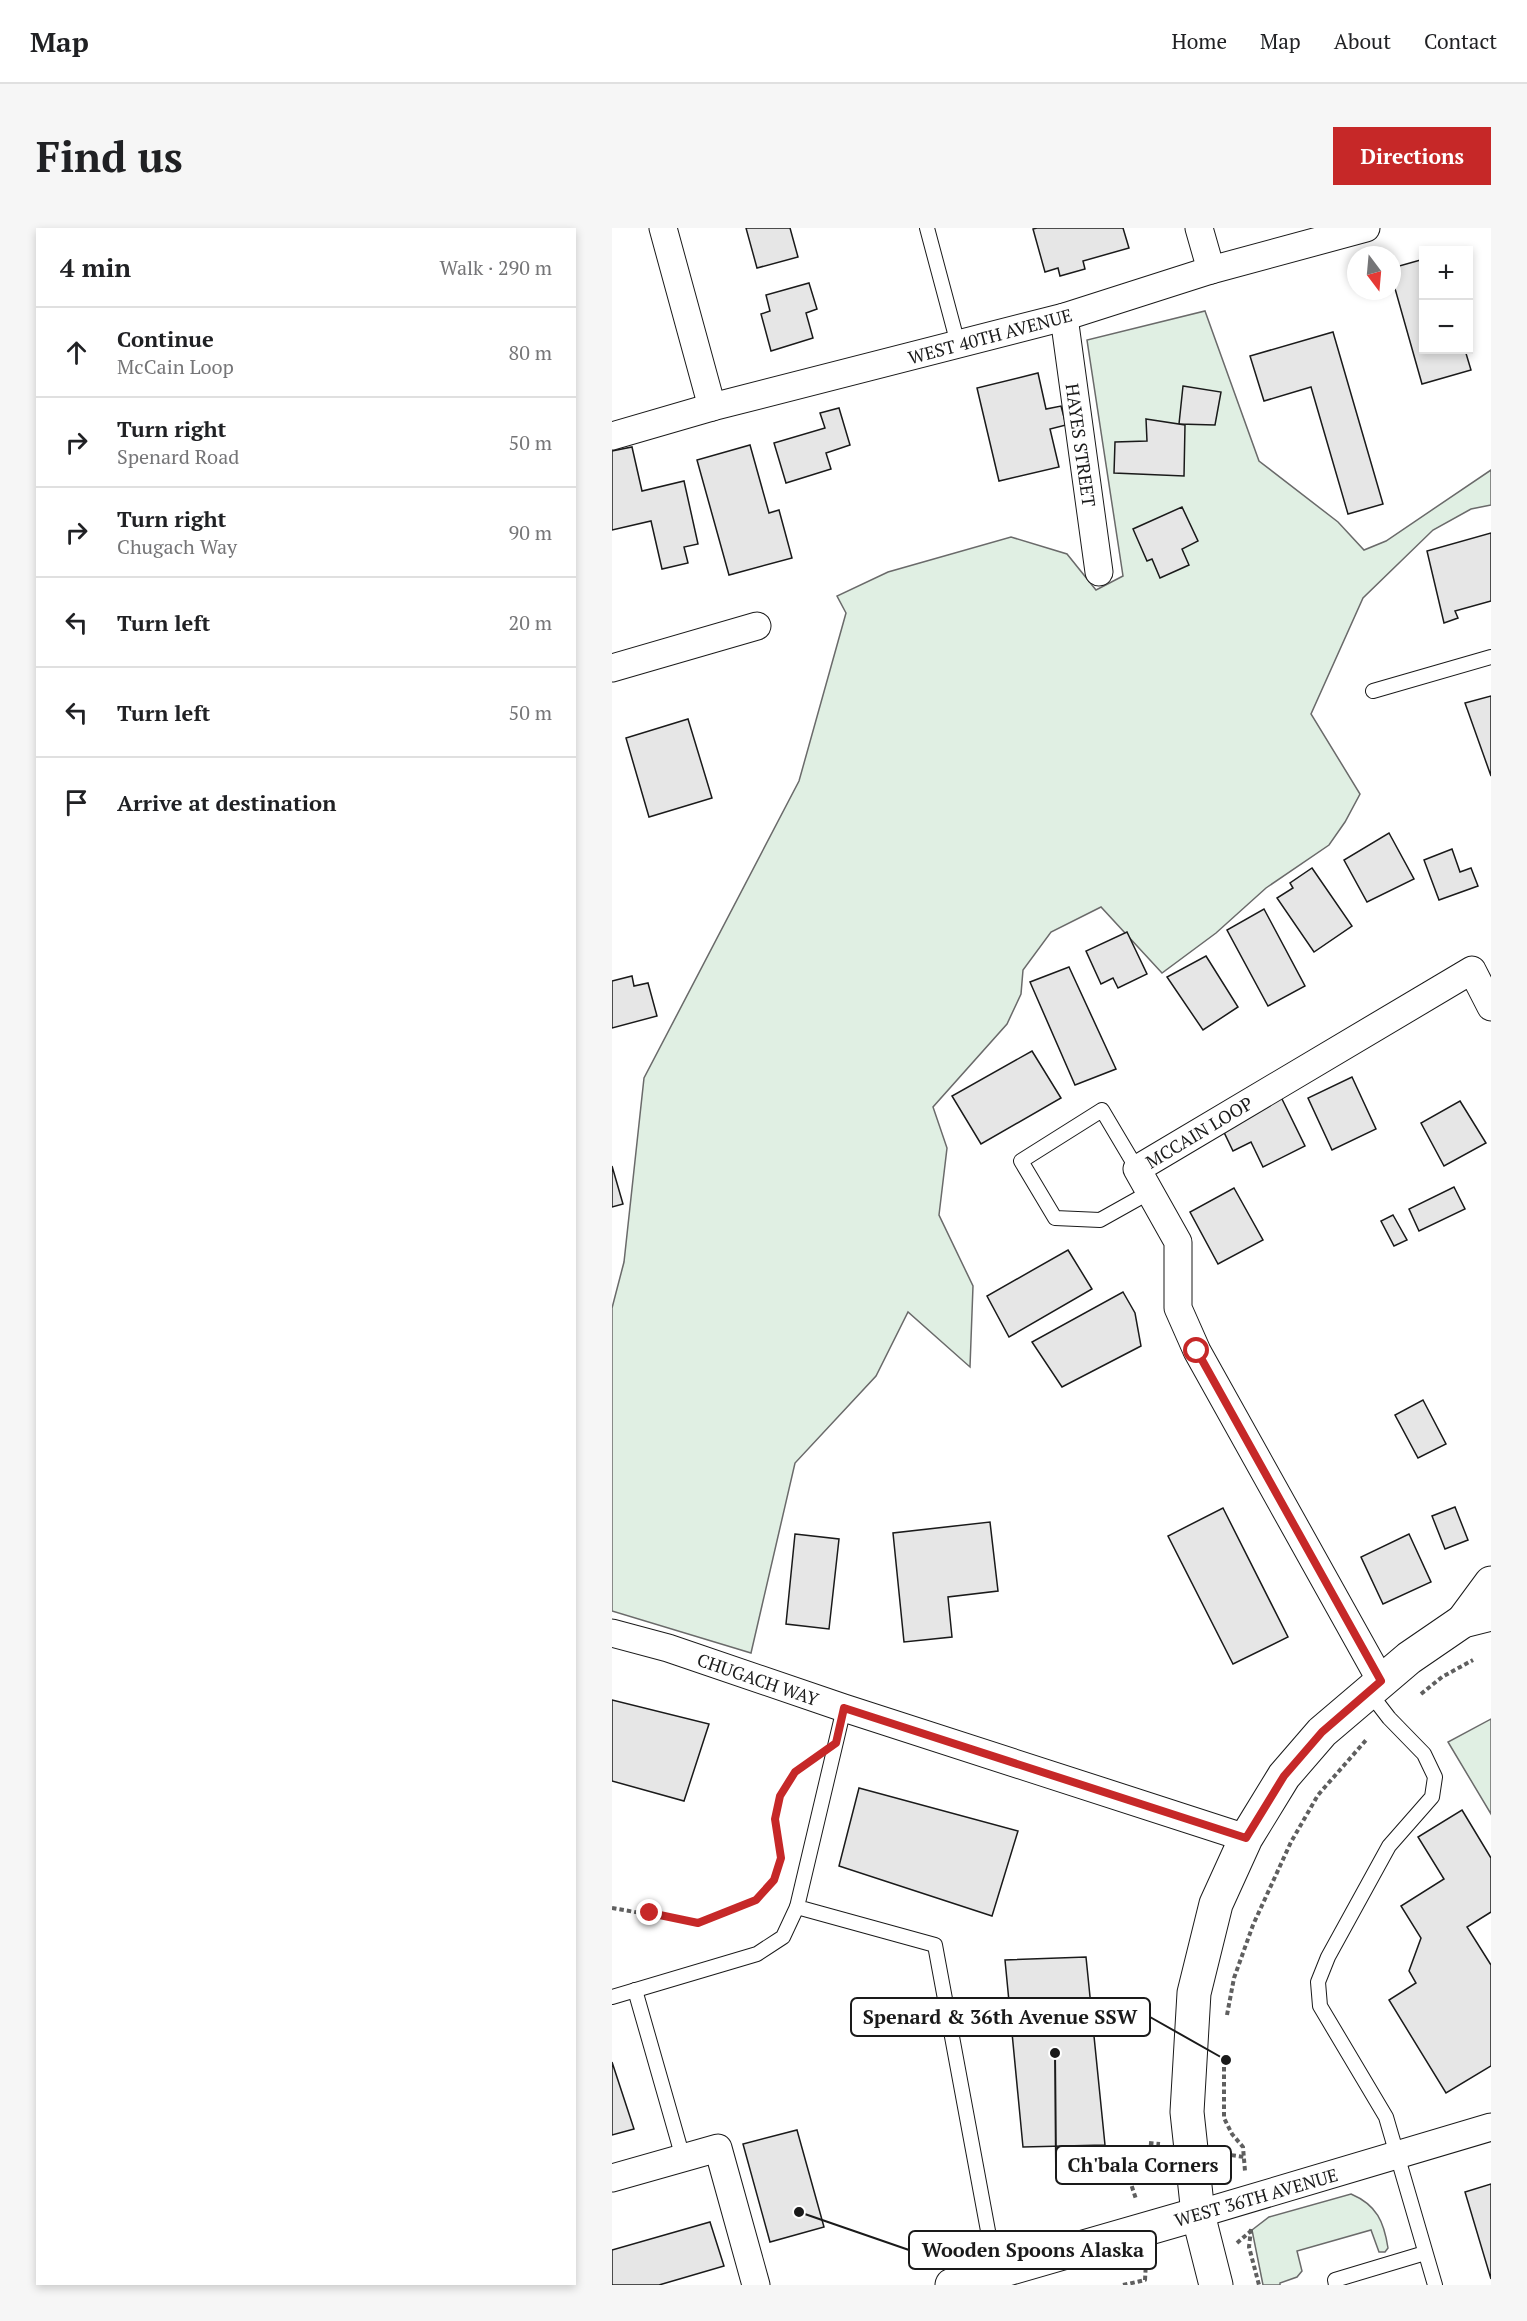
<!DOCTYPE html>
<html lang="en">
<head>
<meta charset="utf-8">
<style>
  :root { --surface:#fff; --page:#f6f6f6; --text:#202124; --muted:#757577; --line:#e0e0e0; --accent:#c62828 }
  body { margin:0; font-family:"PT Serif",serif; background:var(--page); color:var(--text) }
  .controls { position:absolute; right:18px; top:18px; display:grid; overflow:hidden; border-radius:0px; box-shadow:0 3px 9px #0003 }
  .controls button { width:54px; height:54px; display:grid; place-items:center; padding:0; border:0; border-bottom:2px solid var(--line); background:var(--surface); color:var(--text); font:30px sans-serif }
  .compass { position:absolute; left:735px; top:18px; width:54px; height:54px; border-radius:50%; background:var(--surface); box-shadow:0 3px 9px #0003; rotate:164deg }
  .stop { position:absolute; width:18px; height:18px; margin:-14px; border:4px solid #c62828; border-radius:50%; background:#fff }
  .stop.end { background:#c62828; border-color:#fff; box-shadow:0 2px 6px #0008 }
  .list { margin:0; padding:0; list-style:none }
  h2 { display:flex; justify-content:space-between; align-items:center; height:78px; margin:0; padding:0 24px; font-size:26px }
  h2 small { font-size:20px; font-weight:400; color:var(--muted) }
  .list li { display:grid; grid-template-columns:39px 1fr auto; gap:18px; align-items:center; box-sizing:border-box; height:90px; padding:0 24px; border-top:2px solid var(--line) }
  .list b { display:block; font-size:22px; white-space:nowrap }
  .list p { margin:0; font-size:20px; white-space:nowrap; color:var(--muted) }
  .list em { font-size:20px; font-style:normal; color:var(--muted) }
  .icon { flex:none; width:33px; height:33px; fill:none; stroke:currentColor; stroke-width:2; stroke-linecap:round; stroke-linejoin:round }
  .map { position:relative; flex:none; width:879px; height:2057px; overflow:hidden; border-radius:0px }
  header { display:flex; align-items:center; gap:36px; box-sizing:border-box; height:84px; padding:0 30px; background:var(--surface); border-bottom:2px solid var(--line) }
  header strong { font-size:28px }
  nav { display:flex; gap:33px; margin-inline-start:auto; font-size:21px }
  .intro { display:flex; align-items:center; justify-content:space-between; box-sizing:border-box; height:144px; padding:0 36px }
  h1 { margin:0; font-size:42px }
  .button { padding:15px 27px; border-radius:0px; background:var(--accent); color:#fff; font-size:21px; font-weight:700 }
  main { display:flex; gap:36px; padding:0 36px }
  aside { flex:1; background:var(--surface); border-radius:0px; box-shadow:0 3px 9px #0003 }
  .map>svg:first-child { display:block }
  .green { fill:#e0efe3; stroke:#6a6a6a; stroke-width:1.5 }
  .building { fill:#e6e6e6; stroke:#1a1a1a; stroke-width:1.5 }
  .lines { fill:none; stroke-linecap:round; stroke-linejoin:round }
  .lane-casing { stroke:#1a1a1a; stroke-width:16 }
  .street-casing { stroke:#1a1a1a; stroke-width:29 }
  .secondary-casing { stroke:#1a1a1a; stroke-width:35 }
  .path { stroke:#5f5f5f; stroke-width:4; stroke-dasharray:4.5 3; stroke-linecap:butt }
  .lane { stroke:#fff; stroke-width:14 }
  .street { stroke:#fff; stroke-width:27 }
  .secondary { stroke:#fff; stroke-width:33 }
  .route { stroke:#c62828; stroke-width:8 }
  .labels { text-anchor:middle; dominant-baseline:central; stroke-width:4.5; stroke-linejoin:round; paint-order:stroke }
  .street-label { font-size:18px; fill:#1a1a1a; stroke:#fff }
  .leader { fill:none; stroke:#1a1a1a; stroke-width:2 }
  .callout-dot { fill:#1a1a1a; stroke:#fff; stroke-width:2 }
  .callout { fill:#fff; stroke:#1a1a1a; stroke-width:2 }
  .callout-label { font-size:20px; text-anchor:middle; font-weight:bold; fill:#1a1a1a }
</style>
</head>
<body>
<header>
<strong>Map</strong>
<nav><a>Home</a><a>Map</a><a>About</a><a>Contact</a></nav>
</header>
<div class="intro"><h1>Find us</h1><a class="button">Directions</a></div>
<main>
<aside>
<h2>4 min<small>Walk · 290 m</small></h2>
<ul class="list">
<li><svg class="icon" aria-label="ahead" viewBox="0 0 24 24"><path d="M12 20V5M6 11l6-6 6 6"/></svg><div><b>Continue</b><p>McCain Loop</p></div><em>80 m</em></li>
<li><svg class="icon" aria-label="right" viewBox="0 0 24 24"><path d="M7 20v-9h11M14 6l5 5-5 5"/></svg><div><b>Turn right</b><p>Spenard Road</p></div><em>50 m</em></li>
<li><svg class="icon" aria-label="right" viewBox="0 0 24 24"><path d="M7 20v-9h11M14 6l5 5-5 5"/></svg><div><b>Turn right</b><p>Chugach Way</p></div><em>90 m</em></li>
<li><svg class="icon" aria-label="left" viewBox="0 0 24 24"><path d="M17 20v-9H6M10 6l-5 5 5 5"/></svg><div><b>Turn left</b></div><em>20 m</em></li>
<li><svg class="icon" aria-label="left" viewBox="0 0 24 24"><path d="M17 20v-9H6M10 6l-5 5 5 5"/></svg><div><b>Turn left</b></div><em>50 m</em></li>
<li><svg class="icon" aria-label="arrive" viewBox="0 0 24 24"><path d="M6 21V4h12l-3 4 3 4H6"/></svg><div><b>Arrive at destination</b></div></li>
</ul>
</aside>
<div class="map">
<svg width="879" height="2057" viewBox="0 0 879 2057">
  <rect width="100%" height="100%" fill="#fff"/>
  <g class="green">
    <polygon points="593,83 647,233 726,294 752,322 774,313 879,242 879,277 859,281 821,302 751,370 699,486 748,566 733,594 717,617 654,660 604,705 550,745 489,679 439,704 411,742 409,766 395,796 321,879 335,920 327,987 361,1058 358,1139 296,1084 264,1148 183,1235 139,1425 0,1383 0,1080 12,1034 32,850 187,553 234,385 225,368 276,344 399,309 455,326 484,362 511,348 475,112"/>
    <polygon points="879,1491 879,1586 836,1514"/>
    <path d="M739 1966C765 1977 772 1994 776 2020L773 2024H767L759 2002 685 2023 690 2043 685 2049 668 2055V2057H651L640 2002 657 1989Z"/>
  </g>
  <g class="building">
    <polygon points="134,0 178,0 186,29 145,40"/>
    <polygon points="425,0 511,0 517,20 471,33 473,41 448,48 446,40 433,44 421,1"/>
    <polygon points="812,31 812,122 853,122 859,142 810,156 780,50 780,40"/>
    <polygon points="197,55 205,81 194,85 201,110 159,123 149,86 158,83 154,67"/>
    <polygon points="721,104 771,276 736,286 699,159 652,173 638,128"/>
    <polygon points="426,145 434,181 449,178 454,197 438,201 447,239 387,253 365,160"/>
    <polygon points="571,158 609,164 603,197 567,196"/>
    <polygon points="227,180 238,217 214,225 219,241 174,255 162,215 213,200 208,185"/>
    <polygon points="534,191 573,197 572,248 502,245 503,214 535,213"/>
    <polygon points="138,217 157,285 167,282 180,330 117,347 85,232"/>
    <polygon points="20,219 30,263 72,253 86,316 72,319 76,335 50,341 39,293 0,302 0,223"/>
    <polygon points="570,279 586,313 570,321 577,337 548,350 540,331 535,333 521,301"/>
    <polygon points="879,305 879,373 843,383 846,390 832,395 815,323"/>
    <polygon points="879,468 879,548 853,475"/>
    <polygon points="76,491 100,570 37,589 14,510"/>
    <polygon points="777,605 802,651 755,674 732,632"/>
    <polygon points="840,621 848,644 859,640 866,658 827,672 812,632"/>
    <polygon points="700,640 740,698 702,724 665,670 681,660 678,655"/>
    <polygon points="652,681 693,758 656,778 615,702"/>
    <polygon points="515,704 535,746 506,760 501,750 489,756 474,723"/>
    <polygon points="594,728 626,779 591,802 555,749"/>
    <polygon points="457,739 504,841 463,857 418,754"/>
    <polygon points="20,748 22,758 36,755 45,788 0,800 0,753"/>
    <polygon points="420,823 449,870 369,916 340,868"/>
    <polygon points="740,849 764,901 720,922 696,870"/>
    <polygon points="669,869 693,918 651,939 639,914 621,923 609,898"/>
    <polygon points="848,873 874,915 832,938 809,895"/>
    <polygon points="0,938 11,976 0,979"/>
    <polygon points="842,959 853,981 807,1003 797,981"/>
    <polygon points="622,960 651,1012 606,1036 578,984"/>
    <polygon points="781,987 795,1012 782,1018 769,993"/>
    <polygon points="456,1022 480,1061 397,1109 375,1068"/>
    <polygon points="511,1064 523,1085 529,1118 450,1159 420,1114"/>
    <polygon points="811,1172 834,1216 806,1230 783,1187"/>
    <polygon points="843,1279 856,1312 833,1321 820,1288"/>
    <polygon points="611,1280 676,1409 621,1436 556,1308"/>
    <polygon points="378,1294 386,1363 336,1369 340,1409 292,1414 281,1305"/>
    <polygon points="183,1306 227,1311 217,1401 174,1396"/>
    <polygon points="797,1306 819,1354 771,1376 749,1329"/>
    <polygon points="0,1472 97,1496 72,1573 0,1553"/>
    <polygon points="247,1560 406,1603 380,1688 227,1638"/>
    <polygon points="850,1582 879,1630 879,1684 855,1699 879,1737 879,1838 834,1865 777,1772 804,1755 797,1743 809,1710 789,1678 832,1651 806,1609"/>
    <polygon points="474,1729 493,1917 411,1919 393,1732"/>
    <polygon points="0,1834 22,1901 0,1907"/>
    <polygon points="185,1902 212,1999 158,2014 131,1916"/>
    <polygon points="879,1956 879,2051 853,1964"/>
    <polygon points="98,1994 112,2038 47,2057 0,2057 0,2022"/>
  </g>
  <g class="lines">
    <defs>
      <g id="lane">
        <polyline points="315,0 346,116"/>
        <polyline points="761,463 879,429"/>
        <polyline points="525,941 490,882 409,933 443,990 488,992 538,964"/>
        <polyline points="757,1464 777,1490 812,1526 823,1549 820,1569 777,1618 716,1729 706,1754 708,1778 774,1889 823,2057"/>
        <polyline points="232,1480 185,1679 323,1717 384,2046"/>
        <polyline points="23,1762 71,1930"/>
        <polyline points="0,1769 145,1726 171,1709 185,1679"/>
        <polyline points="724,2057 723,2052 813,2025"/>
      </g>
      <g id="street">
        <polyline points="51,0 100,179"/>
        <polyline points="587,0 599,42"/>
        <polyline points="452,89 487,344"/>
        <polyline points="0,208 100,179 452,89 599,42 754,0"/>
        <polyline points="0,440 145,398"/>
        <polyline points="0,1405 56,1420 232,1480 634,1610"/>
        <polyline points="769,1453 585,1123 566,1080 566,1014 525,941 860,742 879,779"/>
        <polyline points="0,1950 106,1920 144,2057"/>
        <polyline points="586,1986 879,1899"/>
      </g>
      <g id="secondary">
        <polyline points="851,1393 879,1355"/>
        <polyline points="340,2057 586,1986"/>
        <polyline points="604,2057 586,1986 575,1884 582,1765 604,1676 634,1610 672,1548 710,1504 797,1430 851,1393 879,1386"/>
      </g>
    </defs>
    <use href="#lane" class="lane-casing"/>
    <use href="#street" class="street-casing"/>
    <use href="#secondary" class="secondary-casing"/>
    <g class="path">
      <polyline points="809,1466 830,1449 861,1432"/>
      <polyline points="0,1680 86,1695 144,1672 162,1651 169,1630 163,1591 168,1568 183,1544 197,1534"/>
      <polyline points="615,1787 622,1750 641,1697 679,1614 706,1567 755,1511"/>
      <polyline points="612,1839 612,1890 620,1906 631,1919 633,1943"/>
      <polyline points="537,1915 548,1916"/>
      <polyline points="612,1926 632,1929"/>
      <polyline points="515,1944 524,1971"/>
      <polyline points="639,2001 637,2019 647,2057"/>
      <polyline points="625,2015 640,2002"/>
      <polyline points="511,2057 533,2052 534,2034"/>
    </g>
    <use href="#lane" class="lane"/>
    <use href="#street" class="street"/>
    <use href="#secondary" class="secondary"/>
  </g>
  <g class="lines">
    <polyline class="route" points="38,1685 86,1695 144,1672 162,1652 169,1630 163,1591 168,1568 183,1544 224,1515 232,1480 634,1610 672,1548 710,1504 769,1453 585,1123"/>
  </g>
  <g class="labels">
    <g class="street-label">
      <text transform="translate(378 108) rotate(-15)">WEST 40TH AVENUE</text>
      <text transform="translate(469 217) rotate(82)">HAYES STREET</text>
      <text transform="translate(587 904) rotate(-31)">MCCAIN LOOP</text>
      <text transform="translate(146 1451) rotate(19)">CHUGACH WAY</text>
      <text transform="translate(644 1969) rotate(-16)">WEST 36TH AVENUE</text>
    </g>
  </g>
  <path class="leader" d="M614 1832L538 1789M443 1825L444 1937M187 1984L297 2022"/>
  <g class="callout-dot">
    <circle cx="614" cy="1832" r="6"/>
    <circle cx="443" cy="1825" r="6"/>
    <circle cx="187" cy="1984" r="6"/>
  </g>
  <g class="callout">
    <rect x="239" y="1770" width="299" height="38" rx="6"/>
    <rect x="444" y="1918" width="175" height="38" rx="6"/>
    <rect x="297" y="2003" width="247" height="38" rx="6"/>
  </g>
  <g class="callout-label">
    <text x="388" y="1796">Spenard &amp; 36th Avenue SSW</text>
    <text x="531" y="1944">Ch'bala Corners</text>
    <text x="421" y="2029">Wooden Spoons Alaska</text>
  </g>
</svg>
<div class="controls">
<button>+</button>
<button>−</button>
</div>
<svg class="compass" viewBox="-18 -18 36 36"><path d="M0-13l5 13h-10z" fill="#e53935"/><path d="M0 13l5-13h-10z" fill="#757577"/></svg>
<div class="stop" style="left:585px;top:1123px"></div>
<div class="stop end" style="left:38px;top:1685px"></div>
</div>
</main>
</body>
</html>
